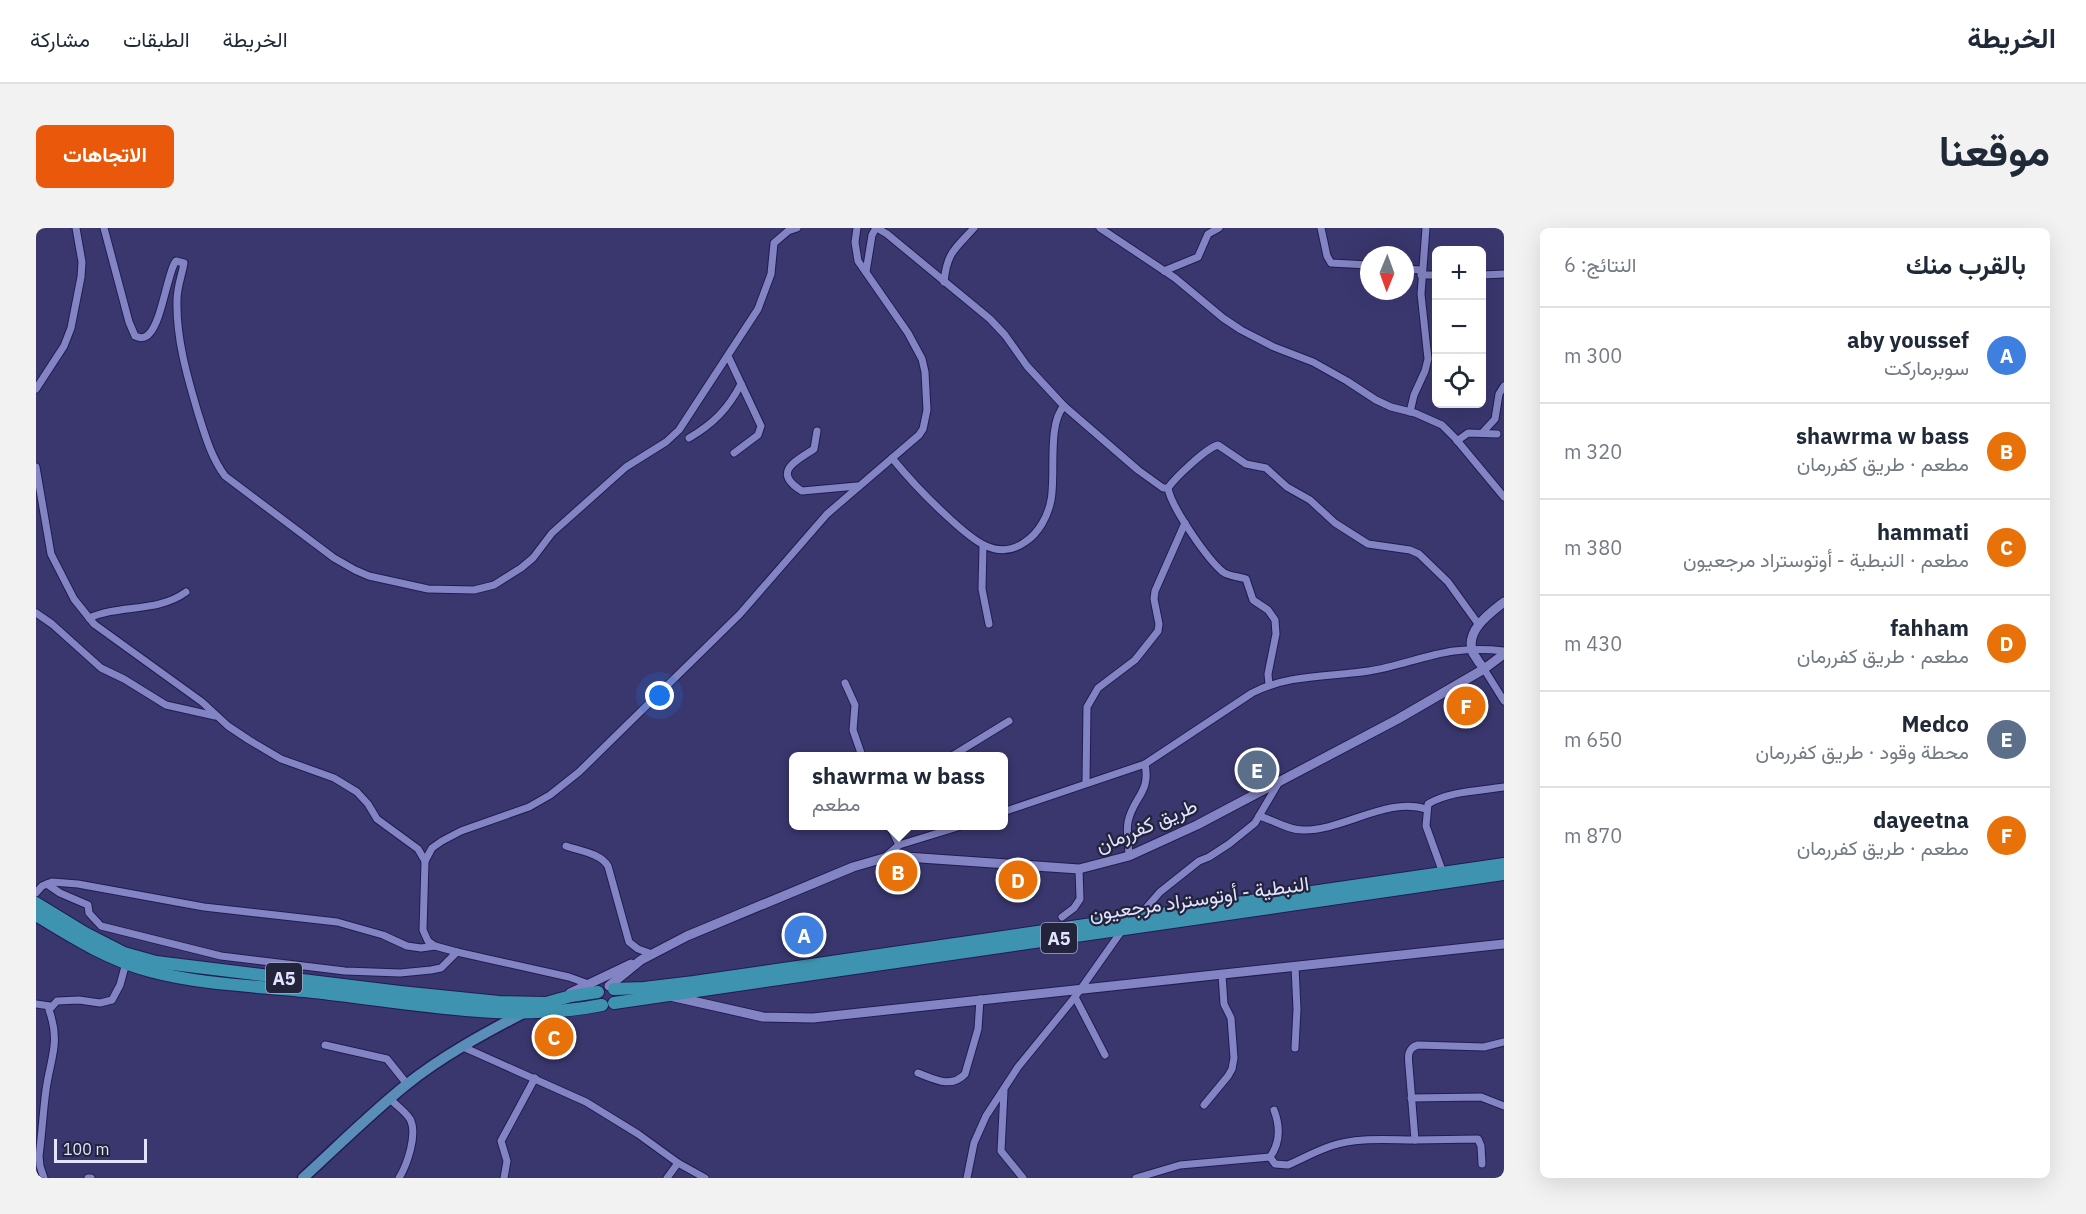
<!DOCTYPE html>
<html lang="ar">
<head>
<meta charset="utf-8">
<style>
  :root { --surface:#fff; --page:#f2f2f3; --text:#1f2937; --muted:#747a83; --line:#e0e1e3; --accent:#ea580c }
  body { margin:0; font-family:"IBM Plex Sans",Vazirmatn,sans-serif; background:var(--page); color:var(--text); direction:rtl }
  .controls { position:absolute; right:18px; top:18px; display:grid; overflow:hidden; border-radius:9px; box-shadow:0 6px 24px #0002 }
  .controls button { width:54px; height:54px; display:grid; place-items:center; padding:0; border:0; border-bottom:2px solid var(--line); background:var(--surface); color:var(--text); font:30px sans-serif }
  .compass { position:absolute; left:1324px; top:18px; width:54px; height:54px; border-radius:50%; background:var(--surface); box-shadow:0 6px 24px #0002; rotate:181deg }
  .scale { position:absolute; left:18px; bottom:15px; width:93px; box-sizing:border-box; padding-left:6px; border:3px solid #e1e3ff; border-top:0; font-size:16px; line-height:21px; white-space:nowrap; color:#e1e3ff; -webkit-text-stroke:4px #23233c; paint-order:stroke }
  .you { position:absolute; left:624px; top:468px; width:21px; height:21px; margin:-15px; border:4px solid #fff; border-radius:50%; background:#1a73e8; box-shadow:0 0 0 9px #1a73e833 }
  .badge { display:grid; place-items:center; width:39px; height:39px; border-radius:50%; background:var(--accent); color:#fff; font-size:20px; font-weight:700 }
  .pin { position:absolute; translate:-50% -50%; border:3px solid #fff; box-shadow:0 2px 6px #0006 }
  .popup { position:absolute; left:753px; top:524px; width:219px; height:78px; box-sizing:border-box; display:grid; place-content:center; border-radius:9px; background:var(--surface); filter:drop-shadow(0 2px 4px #0005); font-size:20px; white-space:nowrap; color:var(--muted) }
  .popup b { font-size:22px; color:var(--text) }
  .popup::after { content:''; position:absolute; left:50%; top:100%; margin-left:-12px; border:12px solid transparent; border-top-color:var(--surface) }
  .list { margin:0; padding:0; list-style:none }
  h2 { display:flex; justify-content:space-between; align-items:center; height:78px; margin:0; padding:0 24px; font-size:26px }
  h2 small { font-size:20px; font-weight:400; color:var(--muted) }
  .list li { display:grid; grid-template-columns:39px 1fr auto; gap:18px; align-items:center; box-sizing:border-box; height:96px; padding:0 24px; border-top:2px solid var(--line) }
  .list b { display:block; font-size:22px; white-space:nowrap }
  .list p { margin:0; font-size:20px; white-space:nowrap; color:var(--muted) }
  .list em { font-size:20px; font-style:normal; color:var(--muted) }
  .icon { flex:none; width:33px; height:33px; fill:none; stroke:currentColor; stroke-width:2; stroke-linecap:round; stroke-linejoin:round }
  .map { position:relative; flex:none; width:1468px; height:950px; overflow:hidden; direction:ltr; border-radius:9px }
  header { display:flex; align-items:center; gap:36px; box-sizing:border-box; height:84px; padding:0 30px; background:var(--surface); border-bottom:2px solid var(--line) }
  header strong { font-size:28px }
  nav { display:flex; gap:33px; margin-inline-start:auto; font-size:21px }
  .intro { display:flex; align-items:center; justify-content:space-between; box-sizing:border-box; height:144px; padding:0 36px }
  h1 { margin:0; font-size:42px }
  .button { padding:15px 27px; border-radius:9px; background:var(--accent); color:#fff; font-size:21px; font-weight:700 }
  main { display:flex; gap:36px; padding:0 36px }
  aside { flex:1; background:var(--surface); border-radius:9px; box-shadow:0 6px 24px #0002 }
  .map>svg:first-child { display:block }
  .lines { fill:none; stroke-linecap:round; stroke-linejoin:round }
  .street-casing { stroke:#221c51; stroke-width:9 }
  .secondary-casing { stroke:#221c51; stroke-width:11 }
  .primary-casing { stroke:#221c51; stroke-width:13 }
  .highway-casing { stroke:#221c51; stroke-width:14 }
  .street { stroke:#8384c3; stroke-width:7 }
  .secondary { stroke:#8384c3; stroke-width:9 }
  .primary { stroke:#5a8eb8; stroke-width:10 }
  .highway { stroke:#3e94b0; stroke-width:12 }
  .labels { text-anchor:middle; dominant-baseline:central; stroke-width:4.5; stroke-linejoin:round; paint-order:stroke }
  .shield { fill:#23233c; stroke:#a8a9c4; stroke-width:1.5 }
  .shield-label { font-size:18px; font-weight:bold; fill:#e1e3ff }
  .street-label { font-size:20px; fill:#e1e3ff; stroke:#23233c }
</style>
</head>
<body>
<header>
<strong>الخريطة</strong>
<nav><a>الخريطة</a><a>الطبقات</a><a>مشاركة</a></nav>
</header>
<div class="intro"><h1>موقعنا</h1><a class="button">الاتجاهات</a></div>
<main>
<aside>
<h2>بالقرب منك<small>النتائج: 6</small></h2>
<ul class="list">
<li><span class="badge" style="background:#3f7fe0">A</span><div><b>aby youssef</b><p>سوبرماركت</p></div><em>300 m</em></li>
<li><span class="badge" style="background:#e8710a">B</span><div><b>shawrma w bass</b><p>مطعم · طريق كفررمان</p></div><em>320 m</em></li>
<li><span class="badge" style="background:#e8710a">C</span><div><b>hammati</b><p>مطعم · النبطية - أوتوستراد مرجعيون</p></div><em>380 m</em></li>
<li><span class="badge" style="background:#e8710a">D</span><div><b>fahham</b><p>مطعم · طريق كفررمان</p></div><em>430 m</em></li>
<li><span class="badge" style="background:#5c6f8a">E</span><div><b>Medco</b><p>محطة وقود · طريق كفررمان</p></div><em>650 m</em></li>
<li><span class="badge" style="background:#e8710a">F</span><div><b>dayeetna</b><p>مطعم · طريق كفررمان</p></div><em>870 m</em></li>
</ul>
</aside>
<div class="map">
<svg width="1468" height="950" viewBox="0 0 1468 950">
  <rect width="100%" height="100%" fill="#3a376f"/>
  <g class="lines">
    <defs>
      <g id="street">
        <path d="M68 0 93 94 99 108C104 110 108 111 113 106 125 94 130 54 138 36L140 33 148 35C146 47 141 59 141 72 140 110 151 148 162 185 169 207 175 229 189 248L298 330 319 342 333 348 392 361 438 362 458 357 485 340 497 330 516 305 590 239 630 214 643 202 722 81 735 46 738 15 752 3 761 0"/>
        <polyline points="841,0 851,6 954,91 969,107 991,138 1028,178"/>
        <polyline points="1064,0 1139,50 1187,90 1205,102 1238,119 1277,134 1311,153 1340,172 1355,179 1379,185 1406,197 1419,210 1468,269"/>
        <polyline points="1285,0 1291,28 1295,35 1333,37"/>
        <polyline points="1369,41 1385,42"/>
        <polyline points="1128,43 1162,29 1172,6 1183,0"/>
        <polyline points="830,44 836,7 840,0"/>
        <polyline points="1385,47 1400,47"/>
        <polyline points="1446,47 1468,46"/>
        <path d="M908 54C911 24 919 21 938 0"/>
        <polyline points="692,128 725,198 722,207 698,225"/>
        <polyline points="0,161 28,118 35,100 45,49 46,34 40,0"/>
        <polyline points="1374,184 1378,167 1389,143 1392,131 1385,66 1390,0"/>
        <path d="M781 203 778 221C760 233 735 244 766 263L821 258"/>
        <polyline points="1447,204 1459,191 1463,166 1468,158"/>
        <path d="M653 210C677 196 692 181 705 156"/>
        <polyline points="1421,213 1432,205 1461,206"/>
        <path d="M856 230C874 252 892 271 913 290 934 309 960 335 989 314 1003 305 1012 288 1015 272 1020 247 1011 196 1028 178L1102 242 1127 260H1132C1139 250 1170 220 1182 217L1210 236 1230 240 1251 259 1274 272 1299 295 1332 316 1374 322 1383 326 1412 354 1443 397"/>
        <polyline points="0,239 15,326 38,371 58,396 166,474 192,498 213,512 245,531 298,550 321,564 332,576 341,591 382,621 389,633"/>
        <path d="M1132 260C1135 279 1172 332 1187 344 1194 349 1202 348 1210 351L1217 372 1232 382 1239 392 1240 406 1232 446 1233 457"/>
        <polyline points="947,317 946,361 953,396"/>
        <polyline points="0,385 16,396 65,440 88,451 130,477 179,488"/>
        <path d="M53 390C84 376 121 385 150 364"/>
        <polyline points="1448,441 1468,473"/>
        <polyline points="809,455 819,477 817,502 826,528"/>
        <polyline points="916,528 973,493"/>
        <polyline points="1050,555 1051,479 1062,460 1099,432 1122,403 1123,396 1118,371 1119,363 1149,295"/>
        <path d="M967 584 1109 536 1216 465C1253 446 1292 449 1333 443 1361 439 1389 427 1418 423 1435 421 1451 421 1468 423"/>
        <polyline points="1223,588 1243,554"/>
        <polyline points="854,598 863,617"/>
        <path d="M530 618C544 623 564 625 572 638L593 714 602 721 616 726"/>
        <path d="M1093 628C1093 617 1090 606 1092 594 1097 569 1115 565 1109 536"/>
        <polyline points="849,629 863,617 925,598"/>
        <path d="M1407 645 1390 598 1392 576C1414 563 1443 563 1468 559"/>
        <polyline points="11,656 24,665 52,677 53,685 65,698 185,728 309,743 364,745 395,742 405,740 421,724"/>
        <polyline points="0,665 6,658 16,654 42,656 168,679 301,694 347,707 371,718 385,720 399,718"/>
        <path d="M1104 687 1124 664 1163 633 1173 629 1193 616 1219 595 1223 588C1238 592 1251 602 1267 602 1306 603 1353 568 1390 581"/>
        <polyline points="1026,689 1038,680 1044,671 1043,641"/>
        <polyline points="1259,739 1261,781 1259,820"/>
        <polyline points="555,757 533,749 421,724 399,718 392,713 387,702 389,633 396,620 406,613 425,603 493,579 514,567 543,544 704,386 791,286 883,207 887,201 891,182 889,144 886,131 872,105 822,33 819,14 821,0"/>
        <polyline points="1039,769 1069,827"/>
        <polyline points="0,776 14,778"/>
        <polyline points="289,817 351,831 371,856"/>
        <polyline points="427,819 550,874 602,906 642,935 669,950"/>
        <path d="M882 845C898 851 915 861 929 846L942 801 944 771"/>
        <polyline points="968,863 965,923 987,950"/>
        <polyline points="1375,870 1445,869 1468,878"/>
        <path d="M354 871C360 877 370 884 374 891 382 906 371 937 363 950"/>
        <polyline points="1168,877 1192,848 1196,841 1198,830 1195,790 1188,776 1186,747"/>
        <polyline points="1379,912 1442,911 1445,918 1446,936"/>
        <path d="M1234 929 1239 936 1252 937C1266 931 1280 923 1295 918 1321 909 1352 912 1379 912L1373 838C1372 829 1371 820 1382 817L1448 819 1468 814"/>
        <path d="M8 950 4 938 3 928C6 906 7 884 10 862 14 831 25 815 13 782L21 773 43 772 64 775 76 772 84 757 90 735"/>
        <polyline points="52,950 55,950"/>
        <polyline points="468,950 471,933 465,913 499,850"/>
        <polyline points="631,950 642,935"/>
        <polyline points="931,950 938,915 950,888 982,839 1039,769 1087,701"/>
        <path d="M1100 950 1144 937 1234 929C1245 914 1244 898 1238 882"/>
      </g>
      <g id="secondary">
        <path d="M1448 441C1444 436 1440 430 1437 425 1428 403 1454 385 1468 374"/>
        <polyline points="573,758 605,732 651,708 817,639 848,630 870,629 1043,641 1093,628 1161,597 1362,491 1448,441 1468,426"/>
        <polyline points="534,765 595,736"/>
        <polyline points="634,768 727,789 777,790 1468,716"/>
      </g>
      <path id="primary" d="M267 950C301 919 334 886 370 857 406 828 449 805 489 784"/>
      <g id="highway">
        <polyline points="0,675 49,705 88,725 120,734 364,764 463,774 510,775 535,768 562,764"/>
        <path d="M0 687C36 709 72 732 114 743 166 757 223 758 277 764 372 774 471 796 566 777"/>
        <polyline points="578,761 608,760 658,754 1468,636"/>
        <polyline points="578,775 1468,646"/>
      </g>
    </defs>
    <use href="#street" class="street-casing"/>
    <use href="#secondary" class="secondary-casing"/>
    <use href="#primary" class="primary-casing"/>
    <use href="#highway" class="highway-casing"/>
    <use href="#street" class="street"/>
    <use href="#secondary" class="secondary"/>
    <use href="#primary" class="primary"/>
    <use href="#highway" class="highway"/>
  </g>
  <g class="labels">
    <g class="shield">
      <rect x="1005" y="695" width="36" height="30" rx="4.5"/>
      <rect x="230" y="735" width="36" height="30" rx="4.5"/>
    </g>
    <g class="shield-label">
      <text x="1023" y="710">A5</text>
      <text x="248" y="750">A5</text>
    </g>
    <g class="street-label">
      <text transform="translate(1110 597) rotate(-23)">طريق كفررمان</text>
      <text transform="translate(1163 670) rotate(-8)">النبطية - أوتوستراد مرجعيون</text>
    </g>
  </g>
</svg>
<div class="controls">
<button>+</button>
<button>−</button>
<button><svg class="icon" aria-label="locate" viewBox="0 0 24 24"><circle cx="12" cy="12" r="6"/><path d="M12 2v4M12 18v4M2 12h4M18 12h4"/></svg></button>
</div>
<svg class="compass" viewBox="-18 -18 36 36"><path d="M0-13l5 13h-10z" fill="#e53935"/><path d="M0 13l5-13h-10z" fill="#747a83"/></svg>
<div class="scale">100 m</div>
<div class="you"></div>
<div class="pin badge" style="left:768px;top:707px;background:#3f7fe0">A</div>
<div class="pin badge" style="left:862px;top:644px;background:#e8710a">B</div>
<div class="popup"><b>shawrma w bass</b>مطعم</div>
<div class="pin badge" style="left:518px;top:809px;background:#e8710a">C</div>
<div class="pin badge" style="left:982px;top:652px;background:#e8710a">D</div>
<div class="pin badge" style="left:1221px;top:542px;background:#5c6f8a">E</div>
<div class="pin badge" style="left:1430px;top:478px;background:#e8710a">F</div>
</div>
</main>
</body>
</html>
